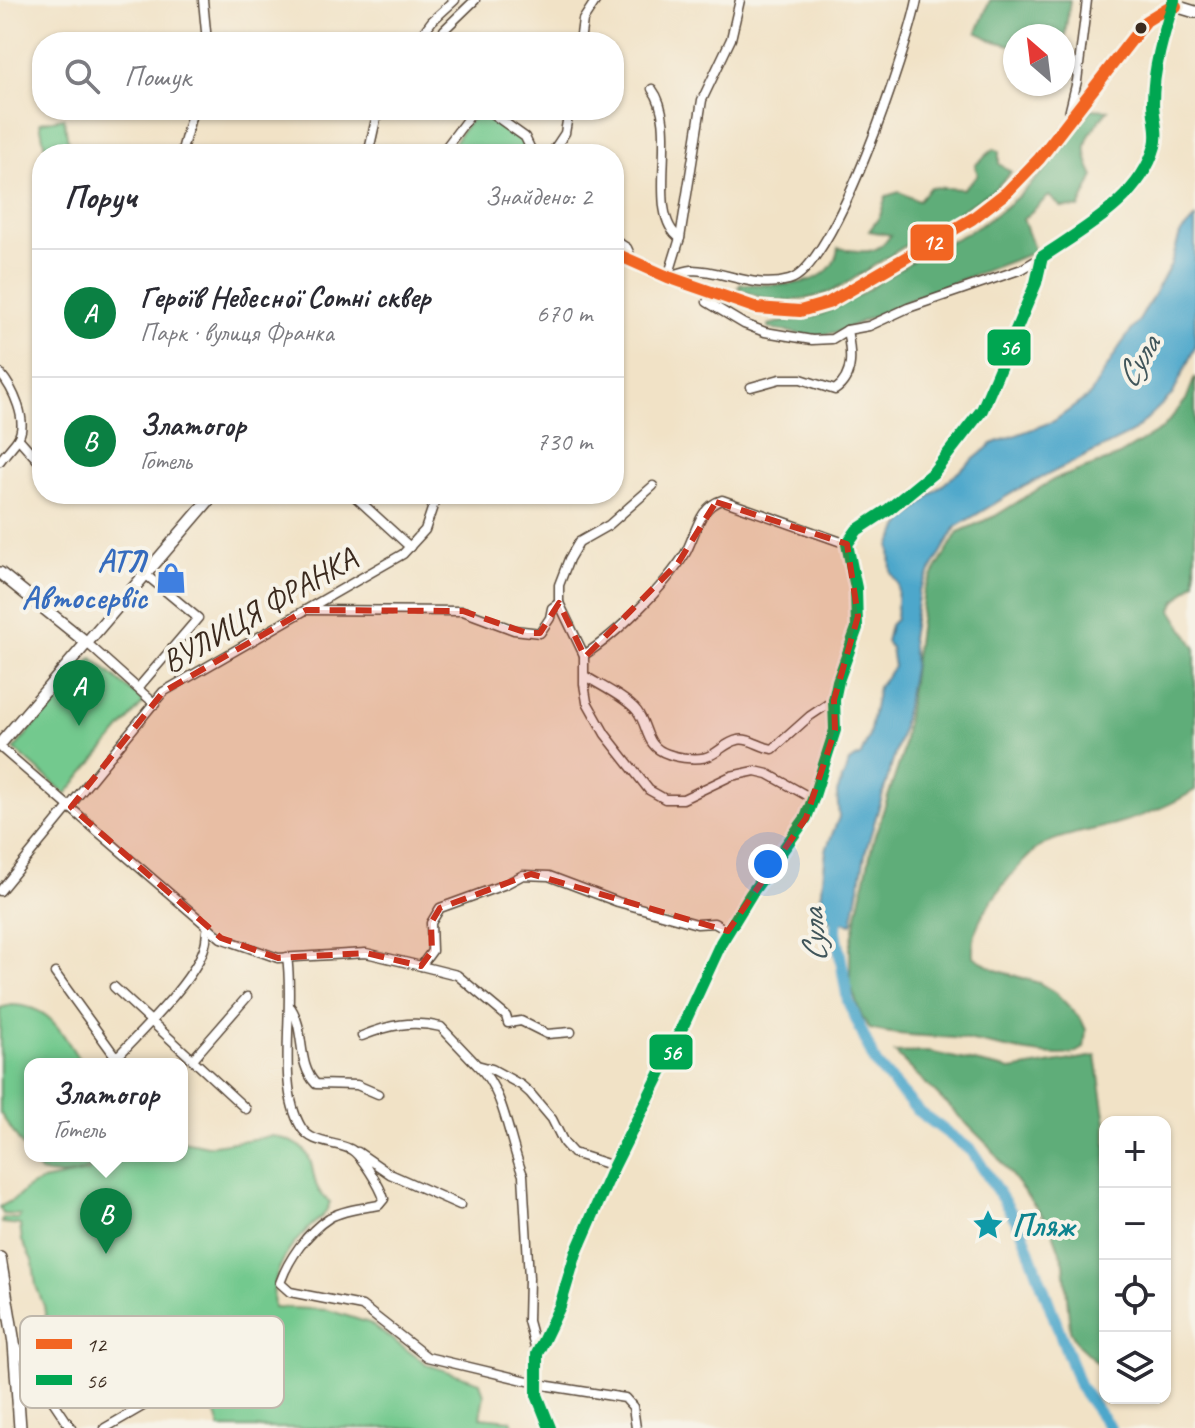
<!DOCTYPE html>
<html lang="uk">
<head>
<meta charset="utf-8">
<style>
  :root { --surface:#fff; --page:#f2f2f3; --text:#2b2b33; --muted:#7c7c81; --line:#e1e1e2; --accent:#0b8043 }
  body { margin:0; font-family:Caveat,sans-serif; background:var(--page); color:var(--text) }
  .controls { position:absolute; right:24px; bottom:24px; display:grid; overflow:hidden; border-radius:16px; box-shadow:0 2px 6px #0004 }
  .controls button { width:72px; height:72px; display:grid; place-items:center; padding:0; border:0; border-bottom:2px solid var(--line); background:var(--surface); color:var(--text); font:40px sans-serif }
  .compass { position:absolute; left:1003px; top:24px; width:72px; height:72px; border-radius:50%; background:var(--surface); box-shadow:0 2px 6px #0004; rotate:332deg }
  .you { position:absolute; left:768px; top:864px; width:28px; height:28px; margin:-20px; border:6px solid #fff; border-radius:50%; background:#1a73e8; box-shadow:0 0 0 12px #1a73e833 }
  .badge { display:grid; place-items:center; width:52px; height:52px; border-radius:50%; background:var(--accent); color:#fff; font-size:26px; font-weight:700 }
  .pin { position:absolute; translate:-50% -66px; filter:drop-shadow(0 2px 4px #0008) }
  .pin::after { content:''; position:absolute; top:42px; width:28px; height:24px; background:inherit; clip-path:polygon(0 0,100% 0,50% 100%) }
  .popup { position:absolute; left:24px; top:1058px; width:164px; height:104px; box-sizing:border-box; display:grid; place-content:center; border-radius:16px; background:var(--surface); filter:drop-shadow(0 2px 6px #0005); font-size:26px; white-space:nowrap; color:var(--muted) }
  .popup b { font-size:30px; color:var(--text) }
  .popup::after { content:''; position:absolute; left:50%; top:100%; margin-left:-16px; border:16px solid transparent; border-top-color:var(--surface) }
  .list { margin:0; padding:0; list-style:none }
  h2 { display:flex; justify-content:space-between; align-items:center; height:104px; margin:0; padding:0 32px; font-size:34px }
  h2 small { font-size:26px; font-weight:400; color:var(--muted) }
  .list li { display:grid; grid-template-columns:52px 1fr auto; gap:24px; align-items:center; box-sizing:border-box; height:128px; padding:0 32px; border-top:2px solid var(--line) }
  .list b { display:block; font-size:30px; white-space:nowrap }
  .list p { margin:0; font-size:26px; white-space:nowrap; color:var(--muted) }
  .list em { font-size:26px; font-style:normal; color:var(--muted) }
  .icon { flex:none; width:44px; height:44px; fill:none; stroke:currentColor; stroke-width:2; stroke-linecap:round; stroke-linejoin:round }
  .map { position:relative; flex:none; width:1195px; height:1428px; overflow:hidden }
  .search { position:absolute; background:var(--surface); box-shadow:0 2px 6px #0004; left:32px; top:32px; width:592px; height:88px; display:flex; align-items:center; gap:20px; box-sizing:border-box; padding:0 28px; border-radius:32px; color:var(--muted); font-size:30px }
  .panel { position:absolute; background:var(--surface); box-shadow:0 2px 6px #0004; left:32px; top:144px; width:592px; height:360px; border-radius:32px }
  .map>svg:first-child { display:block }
  .green { fill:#73c98e; stroke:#577a56; stroke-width:2 }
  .forest { fill:#5ead79; stroke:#4c6c4c; stroke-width:2 }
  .water { fill:#4da7cb; stroke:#446874; stroke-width:2 }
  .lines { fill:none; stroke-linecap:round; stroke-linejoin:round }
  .river { stroke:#4da7cb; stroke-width:12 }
  .street-casing { stroke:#564637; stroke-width:11 }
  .secondary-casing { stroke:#564637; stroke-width:14 }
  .street { stroke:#fff; stroke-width:8 }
  .secondary { stroke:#fff; stroke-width:11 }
  .bus-1-casing { stroke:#f7f3e8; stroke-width:18 }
  .bus-2-casing { stroke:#f7f3e8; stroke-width:18 }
  .bus-1 { stroke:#f26522; stroke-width:12 }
  .bus-2 { stroke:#00a651; stroke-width:12 }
  .marked { fill:#c8321e; fill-opacity:0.2; stroke:#c8321e; stroke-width:6; stroke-dasharray:16 10; stroke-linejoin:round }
  .bus-dot { fill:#3b2a1e; stroke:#f7f3e8; stroke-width:3 }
  .labels { text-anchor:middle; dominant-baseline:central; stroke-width:8; stroke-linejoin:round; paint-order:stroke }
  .shop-label { font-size:32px; font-weight:bold; fill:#366cbe; stroke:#f7f3e8; text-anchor:end }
  .street-label { font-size:32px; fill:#3b2a1e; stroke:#f7f3e8 }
  .culture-label { font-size:32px; font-weight:bold; fill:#0d838f; stroke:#f7f3e8; text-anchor:start }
  .water-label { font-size:34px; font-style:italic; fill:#41565b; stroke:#f7f3e8 }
  .key { fill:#f7f3e8; stroke:#bfb7ab; stroke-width:2 }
  .key-label { font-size:22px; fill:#3b2a1e }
  .line-badge { stroke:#f7f3e8; stroke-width:3 }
  .badge-label { font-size:22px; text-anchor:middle; font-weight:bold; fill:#fff }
</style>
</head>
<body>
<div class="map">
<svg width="1195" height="1428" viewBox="0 0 1195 1428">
  <rect width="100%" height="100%" fill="#f7f3e8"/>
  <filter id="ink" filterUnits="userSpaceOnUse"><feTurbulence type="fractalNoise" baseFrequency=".0125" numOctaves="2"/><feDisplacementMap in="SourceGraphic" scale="16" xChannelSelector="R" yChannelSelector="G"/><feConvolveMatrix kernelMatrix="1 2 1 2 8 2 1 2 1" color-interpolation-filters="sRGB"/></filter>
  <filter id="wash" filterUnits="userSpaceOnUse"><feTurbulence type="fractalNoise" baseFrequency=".006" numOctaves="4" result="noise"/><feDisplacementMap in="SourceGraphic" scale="32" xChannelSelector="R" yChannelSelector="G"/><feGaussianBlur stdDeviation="1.8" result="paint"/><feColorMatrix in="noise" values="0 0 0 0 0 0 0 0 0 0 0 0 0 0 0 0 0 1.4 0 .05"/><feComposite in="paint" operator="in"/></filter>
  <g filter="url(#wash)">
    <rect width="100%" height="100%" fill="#f1e2c6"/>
    <g class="green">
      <path d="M482 112C503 118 521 135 529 154H445L469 122Z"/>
      <polygon points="64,118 70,154 46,154 40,122"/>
      <polygon points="92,658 144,702 66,794 14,749"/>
      <path d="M11 1005C53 1006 61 1033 82 1064H30V1156H105C87 1174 64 1179 40 1172L0 1113V1008Z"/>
      <path d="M273 1136C332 1149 298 1179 330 1202 326 1215 320 1218 310 1227 287 1248 270 1275 274 1307L328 1310 369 1323 428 1365 480 1382 484 1395 480 1417 511 1420 514 1428H220L217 1417 204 1391 174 1380 151 1383 124 1379 104 1366 95 1349 78 1359 48 1333 44 1306 36 1286 33 1262 22 1241 20 1225 2 1223 3 1218 19 1219 20 1215 3 1214 0 1207 18 1197 27 1188 42 1181 87 1172 107 1156H182V1141L208 1146Z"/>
    </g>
    <g class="forest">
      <polygon points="990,0 1070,0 1063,49 1063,36 1015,36 1014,46 991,40 977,32"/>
      <path d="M1090 109 1108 110C1088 136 1077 144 1094 176L1079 208 1061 207 1049 196 1023 219 1035 252 921 295 838 332 811 336 768 328V325C786 320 805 321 822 314 856 300 886 277 917 258 938 246 962 237 982 224 1025 196 1065 152 1090 109Z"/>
      <path d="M994 149 999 151V164L1011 172 996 188 842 286C811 303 769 307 738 287L741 284C773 285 833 292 838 248 863 252 875 257 891 235L869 231 880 216 886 196 899 192 918 201 930 187 963 189 978 175 975 165Z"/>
      <path d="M1195 377V581L1175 602 1172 610 1195 647V790C1170 806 1144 816 1115 824 1090 832 1054 834 1033 852 1019 865 1004 883 993 899 979 919 972 933 973 956L996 970 1039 983 1056 993 1081 1019 1086 1030 1084 1048C1077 1053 1069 1055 1061 1055 1033 1056 991 1044 962 1039 931 1035 899 1037 870 1029L861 1015 850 984V948L873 841 902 755 924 590 958 532 995 516 1053 480 1114 458 1162 429 1186 400Z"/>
      <polygon points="929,1052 1011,1070 1096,1056 1106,1122 1105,1370 1078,1345 1070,1330 1064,1263 1051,1227 988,1145 895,1053"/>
    </g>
    <polygon class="water" points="1195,218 1195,347 1173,394 1132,433 1019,489 956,527 919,591 911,638 914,663 901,734 866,850 852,924 819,918 826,850 839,817 837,793 849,762 861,755 869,736 878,687 894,667 891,648 886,642 890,625 896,619 898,585 891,572 890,546 900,526 932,494 992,444 1054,421 1090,395 1120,346 1140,319 1171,264 1180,234"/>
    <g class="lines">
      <polyline class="river" points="837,907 836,931 848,1001 876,1064 918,1111 972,1151 1021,1228 1080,1387 1110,1428"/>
    </g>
  </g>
  <g filter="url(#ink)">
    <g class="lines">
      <defs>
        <g id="street">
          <polyline points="203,0 207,42"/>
          <polyline points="416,42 432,21 455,0"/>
          <polyline points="444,42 444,30 475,0"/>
          <polyline points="580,42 583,20 596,0"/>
          <path d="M652 89C681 127 644 214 680 238"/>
          <polyline points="487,110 525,137 533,154"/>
          <polyline points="1068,118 1077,81 1087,0"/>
          <polyline points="181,154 193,110"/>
          <polyline points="365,154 370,146 378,110"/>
          <polyline points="441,154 474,110"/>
          <polyline points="551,154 565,133 569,110"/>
          <polyline points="614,240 627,248 632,259"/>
          <path d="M669 276C676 274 685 271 692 270 724 270 754 290 789 280 835 268 907 49 917 0"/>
          <polyline points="668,277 680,238 702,100 731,39 740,0"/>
          <polyline points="707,302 744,324 765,332 812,340 832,339 847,330 869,326 908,308 1022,269 1042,257"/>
          <path d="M0 373C12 387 30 422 17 440 12 447 5 454 0 461"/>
          <path d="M751 387 780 379H801L835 390C855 376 851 351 847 330"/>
          <polyline points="19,439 42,465"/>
          <polyline points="352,494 410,547"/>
          <polyline points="559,603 559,585 569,559 579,542 609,525 653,486"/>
          <polyline points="306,610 463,611 514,630 540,633 550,618 552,608 559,603 584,655 584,684 587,702 605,734 649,790 665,799 683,799 731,776 755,771 768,774 813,799"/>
          <polyline points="87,643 155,704"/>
          <path d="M584 655C617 634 664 587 685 554 696 535 698 507 722 500L847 544"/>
          <path d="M585 676C599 685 627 698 637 711 649 727 645 747 668 754 679 758 701 761 711 755 720 751 727 742 738 740 749 737 761 748 773 749L810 716 834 700"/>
          <polyline points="138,688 198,618 145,574"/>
          <polyline points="0,747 221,938 278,958 366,953 421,966 432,951 431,923 440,908 506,884 523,875 549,876 618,902 697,924 714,923 728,931"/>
          <polyline points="0,891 163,692 403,554 425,530 437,494"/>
          <path d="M287 957C295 1007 276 1086 301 1127 312 1145 334 1141 350 1149 361 1154 381 1188 384 1199L379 1205C363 1208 343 1210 329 1218 307 1232 288 1260 280 1283L290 1292 362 1306 427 1357 549 1386 625 1398 633 1407 636 1428"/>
          <polyline points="421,966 457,975 506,1016 508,1023 521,1021 547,1034 571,1032"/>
          <path d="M55 973 115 1056 120 1054C144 1028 196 979 205 945 207 939 206 933 208 927"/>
          <polyline points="114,987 246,1109"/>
          <path d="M291 1008C306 1031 296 1064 316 1084L357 1085 378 1094"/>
          <path d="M362 1036C389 1025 412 1020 441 1027L477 1065 492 1069 521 1085 530 1093 552 1119 564 1143 573 1153 614 1166"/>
          <polyline points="193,1059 247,997"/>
          <path d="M478 1066C505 1091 509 1142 523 1175L529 1278 528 1321 537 1354"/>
          <polyline points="358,1152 390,1174 460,1205"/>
          <polyline points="14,1343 71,1428"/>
          <polyline points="105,1428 150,1402"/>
          <path d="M550 1428 537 1395V1354L560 1306 576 1253 614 1166 670 1054 721 943 751 894 806 818 813 799 835 730 834 700 838 681 857 628 856 588 847 544 857 530 889 509 933 473 982 410 1036 283 1042 257C1085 228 1151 194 1157 136 1158 126 1154 116 1153 106 1151 73 1162 35 1173 4"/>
        </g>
        <g id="secondary">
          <polyline points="614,253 668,277 757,308 800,311 828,303 972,219 1007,192 1039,159 1146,21 1172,5 1195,12"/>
          <polyline points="0,573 87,643"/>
          <polyline points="0,744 214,494"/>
          <polyline points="0,1258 14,1343 20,1428"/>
        </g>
      </defs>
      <use href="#street" class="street-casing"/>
      <use href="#secondary" class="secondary-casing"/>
      <use href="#street" class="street"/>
      <use href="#secondary" class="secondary"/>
      <defs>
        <polyline id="bus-1" points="614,253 668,277 757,308 800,311 828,303 972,219 1007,192 1039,159 1146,21 1172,5 1176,6"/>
        <path id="bus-2" d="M550 1428 537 1395V1354L560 1306 576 1253 614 1166 670 1054 721 943 751 894 806 818 813 799 835 730 834 700 838 681 857 628 856 588 847 544 857 530 889 509 933 473 982 410 1036 283 1042 257C1085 228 1140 199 1155 146 1159 131 1153 118 1153 103 1153 68 1164 33 1174 0"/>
      </defs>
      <use href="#bus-1" class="bus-1-casing"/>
      <use href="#bus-2" class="bus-2-casing"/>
      <use href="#bus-1" class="bus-1"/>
      <use href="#bus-2" class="bus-2"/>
    </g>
  </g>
  <path class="marked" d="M716 502 847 544 858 616 834 700 835 730 806 818 728 931 531 874 440 908 431 923 432 951 421 966 366 953 278 958 221 938 71 807 163 692 306 610 463 611 527 633H540L559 603 585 657 678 563Z"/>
  <defs>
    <symbol id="shop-bare" viewBox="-9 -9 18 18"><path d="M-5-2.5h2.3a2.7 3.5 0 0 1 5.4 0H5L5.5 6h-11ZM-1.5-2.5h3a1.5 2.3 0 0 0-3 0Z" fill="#3f7fe0" stroke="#f7f3e8" stroke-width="2.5" paint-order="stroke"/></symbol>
    <symbol id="sight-bare" viewBox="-9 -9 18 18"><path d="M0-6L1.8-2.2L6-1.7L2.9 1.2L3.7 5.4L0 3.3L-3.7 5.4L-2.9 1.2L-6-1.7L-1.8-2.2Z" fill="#0f9aa8" stroke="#f7f3e8" stroke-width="2.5" paint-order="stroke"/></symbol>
  </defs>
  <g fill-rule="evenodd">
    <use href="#shop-bare" x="149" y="556" width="44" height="44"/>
    <use href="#sight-bare" x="966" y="1203" width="44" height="44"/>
  </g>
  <circle class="bus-dot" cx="1141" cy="28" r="7"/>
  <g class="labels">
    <g class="shop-label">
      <text x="147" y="560">АТЛ<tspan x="147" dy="37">Автосервіс</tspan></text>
    </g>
    <g class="street-label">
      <text transform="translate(259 610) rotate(-30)">ВУЛИЦЯ ФРАНКА</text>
    </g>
    <g class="culture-label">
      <text x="1012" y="1225">Пляж</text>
    </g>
    <g class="water-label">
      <text transform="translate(1137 361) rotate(-58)">Сула</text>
      <text transform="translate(813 936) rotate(-93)">Сула</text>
    </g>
  </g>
  <rect x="20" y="1316" width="264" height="92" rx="12" class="key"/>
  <rect x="36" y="1339" width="36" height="10" fill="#f26522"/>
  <rect x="36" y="1375" width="36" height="10" fill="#00a651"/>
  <g class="key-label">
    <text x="86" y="1352">12</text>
    <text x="86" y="1388">56</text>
  </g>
  <g class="line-badge">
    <rect x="909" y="223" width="46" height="39" rx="8" fill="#f26522"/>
    <rect x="986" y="328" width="46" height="39" rx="8" fill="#00a651"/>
    <rect x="648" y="1033" width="46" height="38" rx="8" fill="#00a651"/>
  </g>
  <g class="badge-label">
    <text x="932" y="250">12</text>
    <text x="1009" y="355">56</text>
    <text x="671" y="1060">56</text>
  </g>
</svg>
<div class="controls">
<button>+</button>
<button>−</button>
<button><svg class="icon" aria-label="locate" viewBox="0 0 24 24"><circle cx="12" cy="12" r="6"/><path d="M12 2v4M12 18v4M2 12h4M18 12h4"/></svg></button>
<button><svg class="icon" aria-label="layers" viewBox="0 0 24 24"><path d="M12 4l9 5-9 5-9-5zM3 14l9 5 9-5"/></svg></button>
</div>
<svg class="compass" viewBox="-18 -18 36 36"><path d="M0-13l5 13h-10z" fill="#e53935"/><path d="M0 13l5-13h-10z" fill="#7c7c81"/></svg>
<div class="you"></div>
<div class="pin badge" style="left:79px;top:726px">A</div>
<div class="pin badge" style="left:106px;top:1254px">B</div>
<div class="popup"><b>Златогор</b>Готель</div>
<div class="search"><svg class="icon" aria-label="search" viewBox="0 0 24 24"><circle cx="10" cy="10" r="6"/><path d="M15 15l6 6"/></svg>Пошук</div>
<section class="panel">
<h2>Поруч<small>Знайдено: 2</small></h2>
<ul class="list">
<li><span class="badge">A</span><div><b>Героїв Небесної Сотні сквер</b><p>Парк · вулиця Франка</p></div><em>670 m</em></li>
<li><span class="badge">B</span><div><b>Златогор</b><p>Готель</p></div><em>730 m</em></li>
</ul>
</section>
</div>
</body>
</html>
